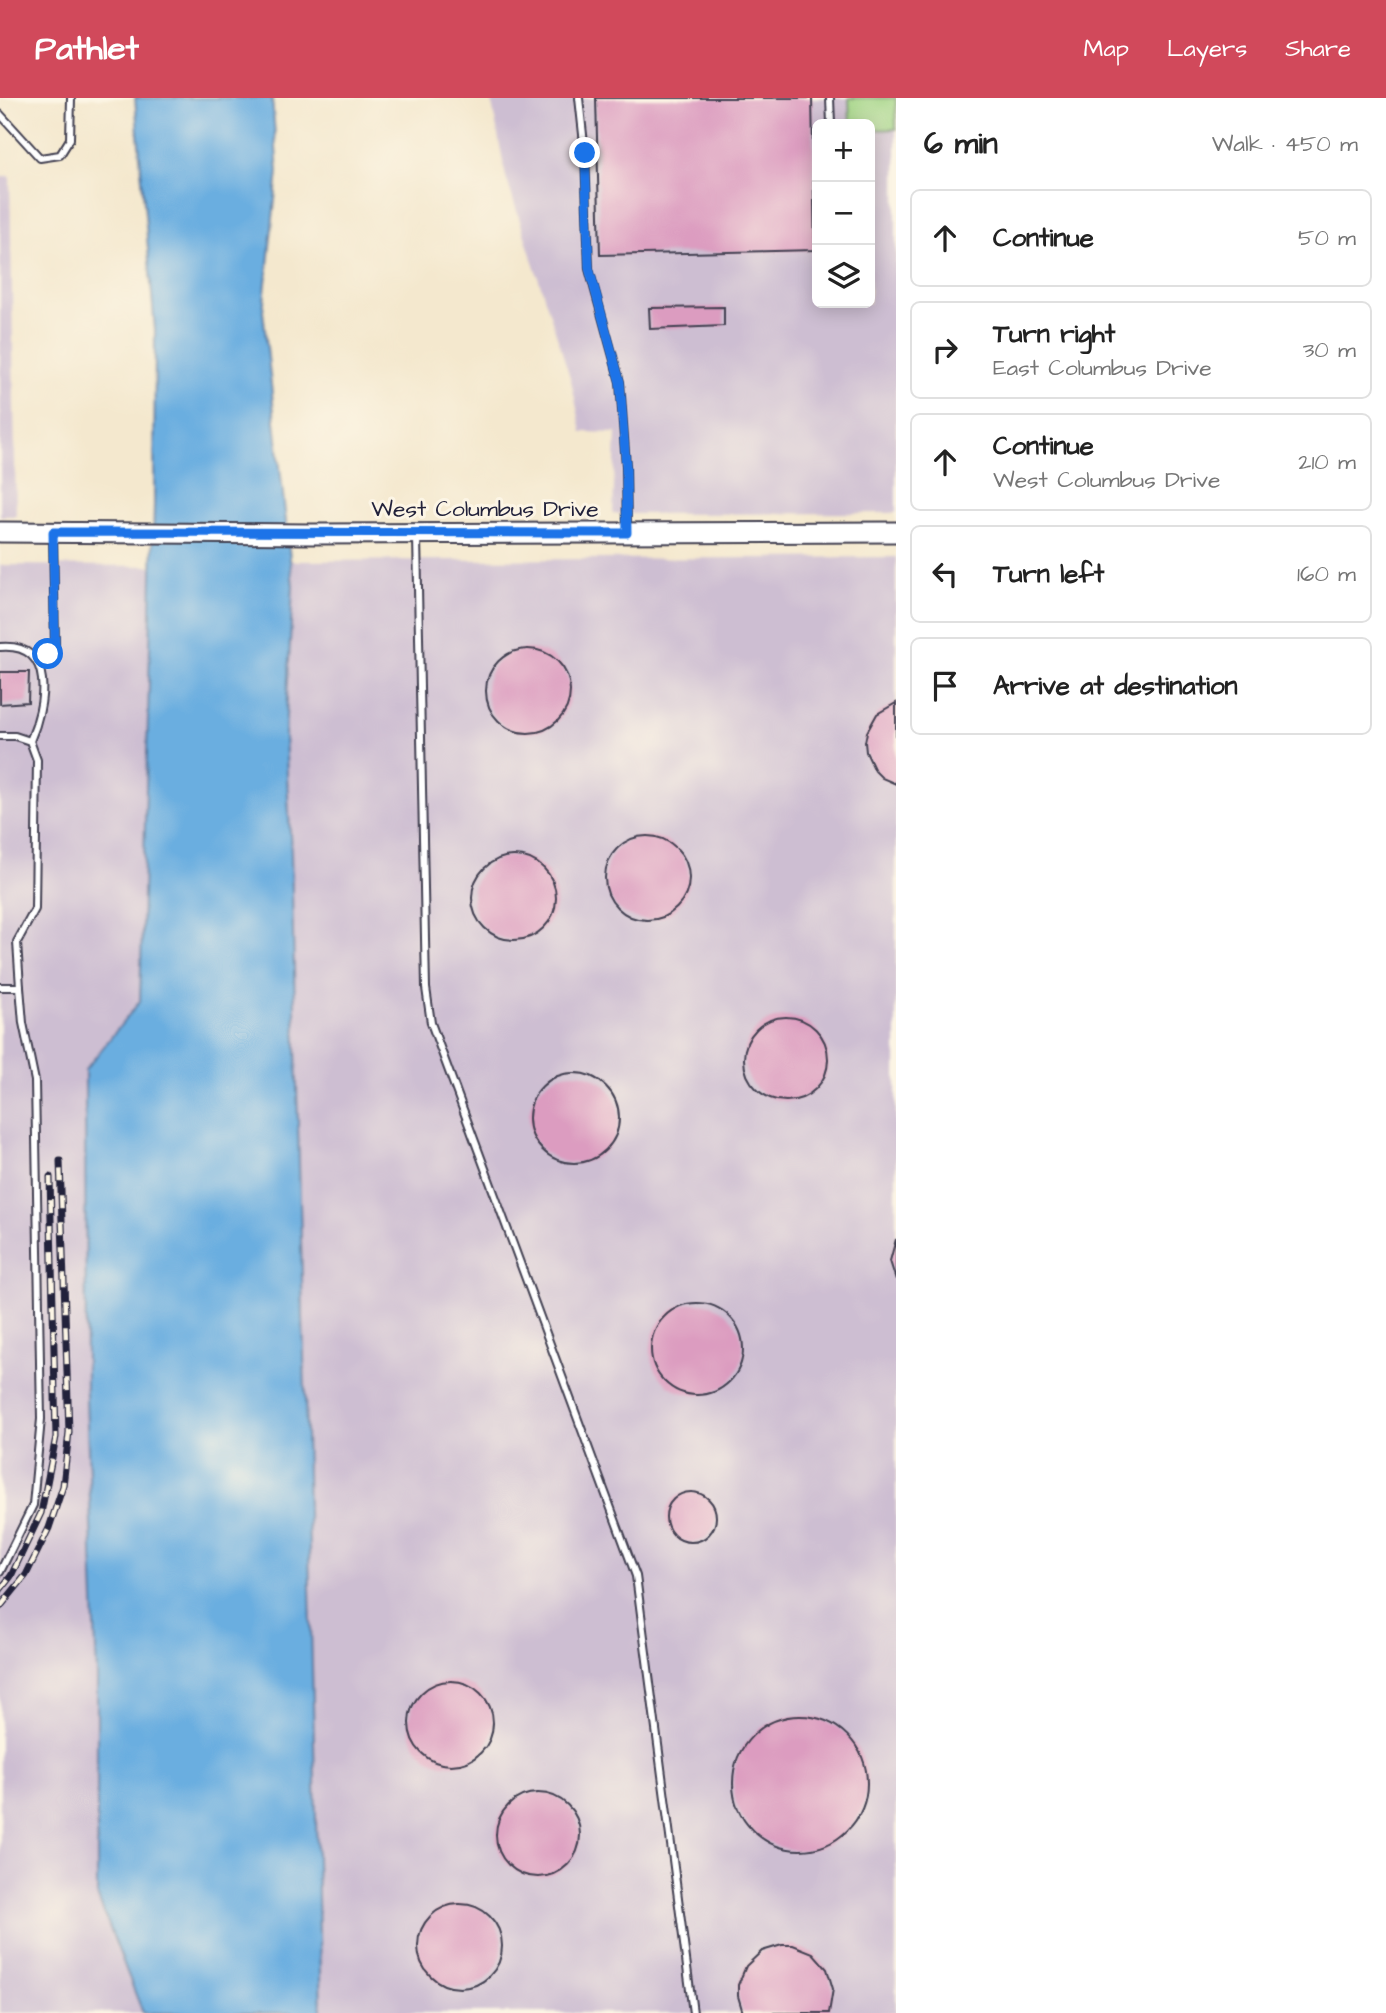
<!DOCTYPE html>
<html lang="en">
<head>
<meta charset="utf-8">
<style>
  :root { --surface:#fff; --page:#f2f2f2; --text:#222; --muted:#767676; --line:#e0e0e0; --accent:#d1495b }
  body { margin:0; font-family:"Architects Daughter",sans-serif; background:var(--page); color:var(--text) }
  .controls { position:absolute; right:21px; top:21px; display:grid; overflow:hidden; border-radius:10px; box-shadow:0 4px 18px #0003 }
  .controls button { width:63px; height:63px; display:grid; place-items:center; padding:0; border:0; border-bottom:2px solid var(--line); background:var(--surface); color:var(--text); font:35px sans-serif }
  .stop { position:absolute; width:21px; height:21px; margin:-16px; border:5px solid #1a73e8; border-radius:50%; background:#fff }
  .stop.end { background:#1a73e8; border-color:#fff; box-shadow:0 2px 7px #0008 }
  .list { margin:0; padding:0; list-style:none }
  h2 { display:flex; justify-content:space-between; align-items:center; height:91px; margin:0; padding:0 28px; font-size:30px }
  h2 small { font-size:23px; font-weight:400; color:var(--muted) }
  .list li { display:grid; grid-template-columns:46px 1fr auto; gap:21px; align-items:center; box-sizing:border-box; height:98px; margin:0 14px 14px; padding:0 14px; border:2px solid var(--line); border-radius:10px }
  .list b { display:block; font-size:26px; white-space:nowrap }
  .list p { margin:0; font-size:23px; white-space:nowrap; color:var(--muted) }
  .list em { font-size:23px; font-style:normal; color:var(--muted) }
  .icon { flex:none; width:38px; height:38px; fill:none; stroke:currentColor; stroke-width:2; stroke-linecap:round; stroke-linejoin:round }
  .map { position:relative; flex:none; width:896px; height:1915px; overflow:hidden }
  header { display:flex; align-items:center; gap:42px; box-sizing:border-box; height:98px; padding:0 35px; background:var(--accent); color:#fff }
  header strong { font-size:33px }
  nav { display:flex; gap:38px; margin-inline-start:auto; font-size:24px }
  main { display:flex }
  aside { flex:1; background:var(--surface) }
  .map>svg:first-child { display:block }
  .industrial { fill:#cdbed2 }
  .green { fill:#a0d484; stroke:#617b60; stroke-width:2 }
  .water { fill:#6baee0; stroke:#46688e; stroke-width:2 }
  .building { fill:#dc9cc0 }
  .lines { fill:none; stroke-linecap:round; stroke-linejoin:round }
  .service-casing { stroke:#424051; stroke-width:10 }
  .primary-casing { stroke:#424051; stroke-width:23 }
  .service { stroke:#fff; stroke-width:6 }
  .primary { stroke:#fff; stroke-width:19 }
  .rail-casing { stroke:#22223b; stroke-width:7 }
  .rail { stroke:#fcf5e5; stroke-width:4.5; stroke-dasharray:13; stroke-linecap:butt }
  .route { stroke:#1a73e8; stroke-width:9 }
  .labels { text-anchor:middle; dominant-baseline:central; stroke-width:6; stroke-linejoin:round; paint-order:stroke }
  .street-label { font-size:23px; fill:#22223b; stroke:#fcf5e5 }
</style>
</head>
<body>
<header>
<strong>Pathlet</strong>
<nav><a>Map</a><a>Layers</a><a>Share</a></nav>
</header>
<main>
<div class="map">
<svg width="896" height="1915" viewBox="0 0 896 1915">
  <rect width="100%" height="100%" fill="#fcf5e5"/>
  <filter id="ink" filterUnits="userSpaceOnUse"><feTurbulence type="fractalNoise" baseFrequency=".0143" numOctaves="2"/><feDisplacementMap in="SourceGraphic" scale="14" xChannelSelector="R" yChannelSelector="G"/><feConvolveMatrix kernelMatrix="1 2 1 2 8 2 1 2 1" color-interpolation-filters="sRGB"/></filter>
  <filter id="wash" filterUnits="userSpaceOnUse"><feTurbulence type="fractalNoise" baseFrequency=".00686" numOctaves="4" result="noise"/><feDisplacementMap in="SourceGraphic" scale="28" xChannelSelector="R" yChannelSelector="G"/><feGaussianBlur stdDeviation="1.57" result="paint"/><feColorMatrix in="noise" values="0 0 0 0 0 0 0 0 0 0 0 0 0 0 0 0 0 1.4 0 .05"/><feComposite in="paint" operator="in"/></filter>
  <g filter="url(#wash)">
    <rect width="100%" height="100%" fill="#f4e8ce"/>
    <g class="industrial">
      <polygon points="491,0 849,0 850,26 817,26 817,205 870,205 870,32 896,31 896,415 613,416 616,335 582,334 571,282 506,79"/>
      <polygon points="0,78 10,78 16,418 0,418"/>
      <polygon points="896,459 896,1915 321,1915 291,756 285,637 293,488 290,463"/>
      <polygon points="0,467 153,468 140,903 85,973 86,1301 97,1578 97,1797 143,1915 0,1915"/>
    </g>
    <polygon class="green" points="849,0 896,0 896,31 870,32 870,26 850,26"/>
    <polygon class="water" points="135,0 272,0 278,74 263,213 293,488 285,637 291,756 321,1915 143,1915 97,1797 97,1578 86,1301 85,972 140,903 154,407 155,232"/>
    <g id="blocks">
      <g class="building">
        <polygon points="596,0 812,0 815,152 600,157"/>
        <polygon points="724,209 724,228 650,231 649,210"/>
        <circle cx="528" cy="593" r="42"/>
        <polygon points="0,574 29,574 28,604 0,606"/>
        <polygon points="896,605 896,686 882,680 875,673 866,654 865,644 867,634 877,616"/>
        <circle cx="647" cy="780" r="42"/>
        <circle cx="514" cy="800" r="42"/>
        <circle cx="786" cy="961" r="42"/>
        <circle cx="574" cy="1020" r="45"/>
        <polygon points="896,1141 896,1182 890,1163"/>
        <circle cx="697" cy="1251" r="46"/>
        <circle cx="691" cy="1419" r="25"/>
        <circle cx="451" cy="1625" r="42"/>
        <circle cx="800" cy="1685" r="67"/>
        <circle cx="538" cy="1737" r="42"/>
        <circle cx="460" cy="1848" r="42"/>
        <polygon points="782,1847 793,1847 813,1855 827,1871 833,1891 829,1915 743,1915 738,1898 738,1887 746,1868 762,1853"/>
      </g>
    </g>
  </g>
  <g filter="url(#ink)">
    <use href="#blocks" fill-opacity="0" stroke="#424051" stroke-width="2"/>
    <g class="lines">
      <defs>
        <g id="service">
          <polyline points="579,0 585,55 589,171 620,284 626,368 627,431"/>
          <polyline points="830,0 831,26"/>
          <polyline points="0,16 40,60 60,57 70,41 71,0"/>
          <polyline points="417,439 426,890 431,925 636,1478 693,1915"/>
          <path d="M0 549C57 544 45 609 30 643"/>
          <polyline points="38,563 55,549 53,436"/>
          <polyline points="0,638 15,638 30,643 37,662 35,811 17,844 20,889 0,889"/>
          <polyline points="0,1474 33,1407 41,1321 35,983 23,925 20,889"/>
        </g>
        <polyline id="primary" points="0,434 311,436 896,434"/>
      </defs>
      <use href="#service" class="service-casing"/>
      <use href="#primary" class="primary-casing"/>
      <use href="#service" class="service"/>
      <use href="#primary" class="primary"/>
      <defs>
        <g id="rail">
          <polyline points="0,1492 11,1478 41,1415 56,1339 50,1079"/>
          <polyline points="0,1509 26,1477 49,1430 63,1388 69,1334 60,1063"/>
        </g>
      </defs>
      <use href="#rail" class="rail-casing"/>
      <use href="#rail" class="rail"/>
    </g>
  </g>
  <g class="lines" filter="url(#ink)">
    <polyline class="route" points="48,556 55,549 53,434 627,435 626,368 620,284 589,170 585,55"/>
  </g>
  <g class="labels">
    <g class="street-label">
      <text x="485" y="411">West Columbus Drive</text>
    </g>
  </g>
</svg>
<div class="controls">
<button>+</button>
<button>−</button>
<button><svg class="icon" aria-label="layers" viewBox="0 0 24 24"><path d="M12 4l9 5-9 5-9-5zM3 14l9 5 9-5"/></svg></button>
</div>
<div class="stop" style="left:48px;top:556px"></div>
<div class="stop end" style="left:585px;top:55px"></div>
</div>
<aside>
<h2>6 min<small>Walk · 450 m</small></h2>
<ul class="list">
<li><svg class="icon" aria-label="ahead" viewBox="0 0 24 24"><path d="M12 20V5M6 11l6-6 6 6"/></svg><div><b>Continue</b></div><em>50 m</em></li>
<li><svg class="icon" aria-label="right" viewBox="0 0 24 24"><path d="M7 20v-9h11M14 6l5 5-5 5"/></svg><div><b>Turn right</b><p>East Columbus Drive</p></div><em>30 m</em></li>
<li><svg class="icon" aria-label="ahead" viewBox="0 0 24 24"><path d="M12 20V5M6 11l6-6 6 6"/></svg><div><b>Continue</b><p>West Columbus Drive</p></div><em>210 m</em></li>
<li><svg class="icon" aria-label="left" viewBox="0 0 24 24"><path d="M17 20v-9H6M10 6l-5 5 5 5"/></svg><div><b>Turn left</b></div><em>160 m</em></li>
<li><svg class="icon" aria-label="arrive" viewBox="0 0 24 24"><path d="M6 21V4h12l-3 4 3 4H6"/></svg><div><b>Arrive at destination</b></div></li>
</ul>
</aside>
</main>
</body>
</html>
